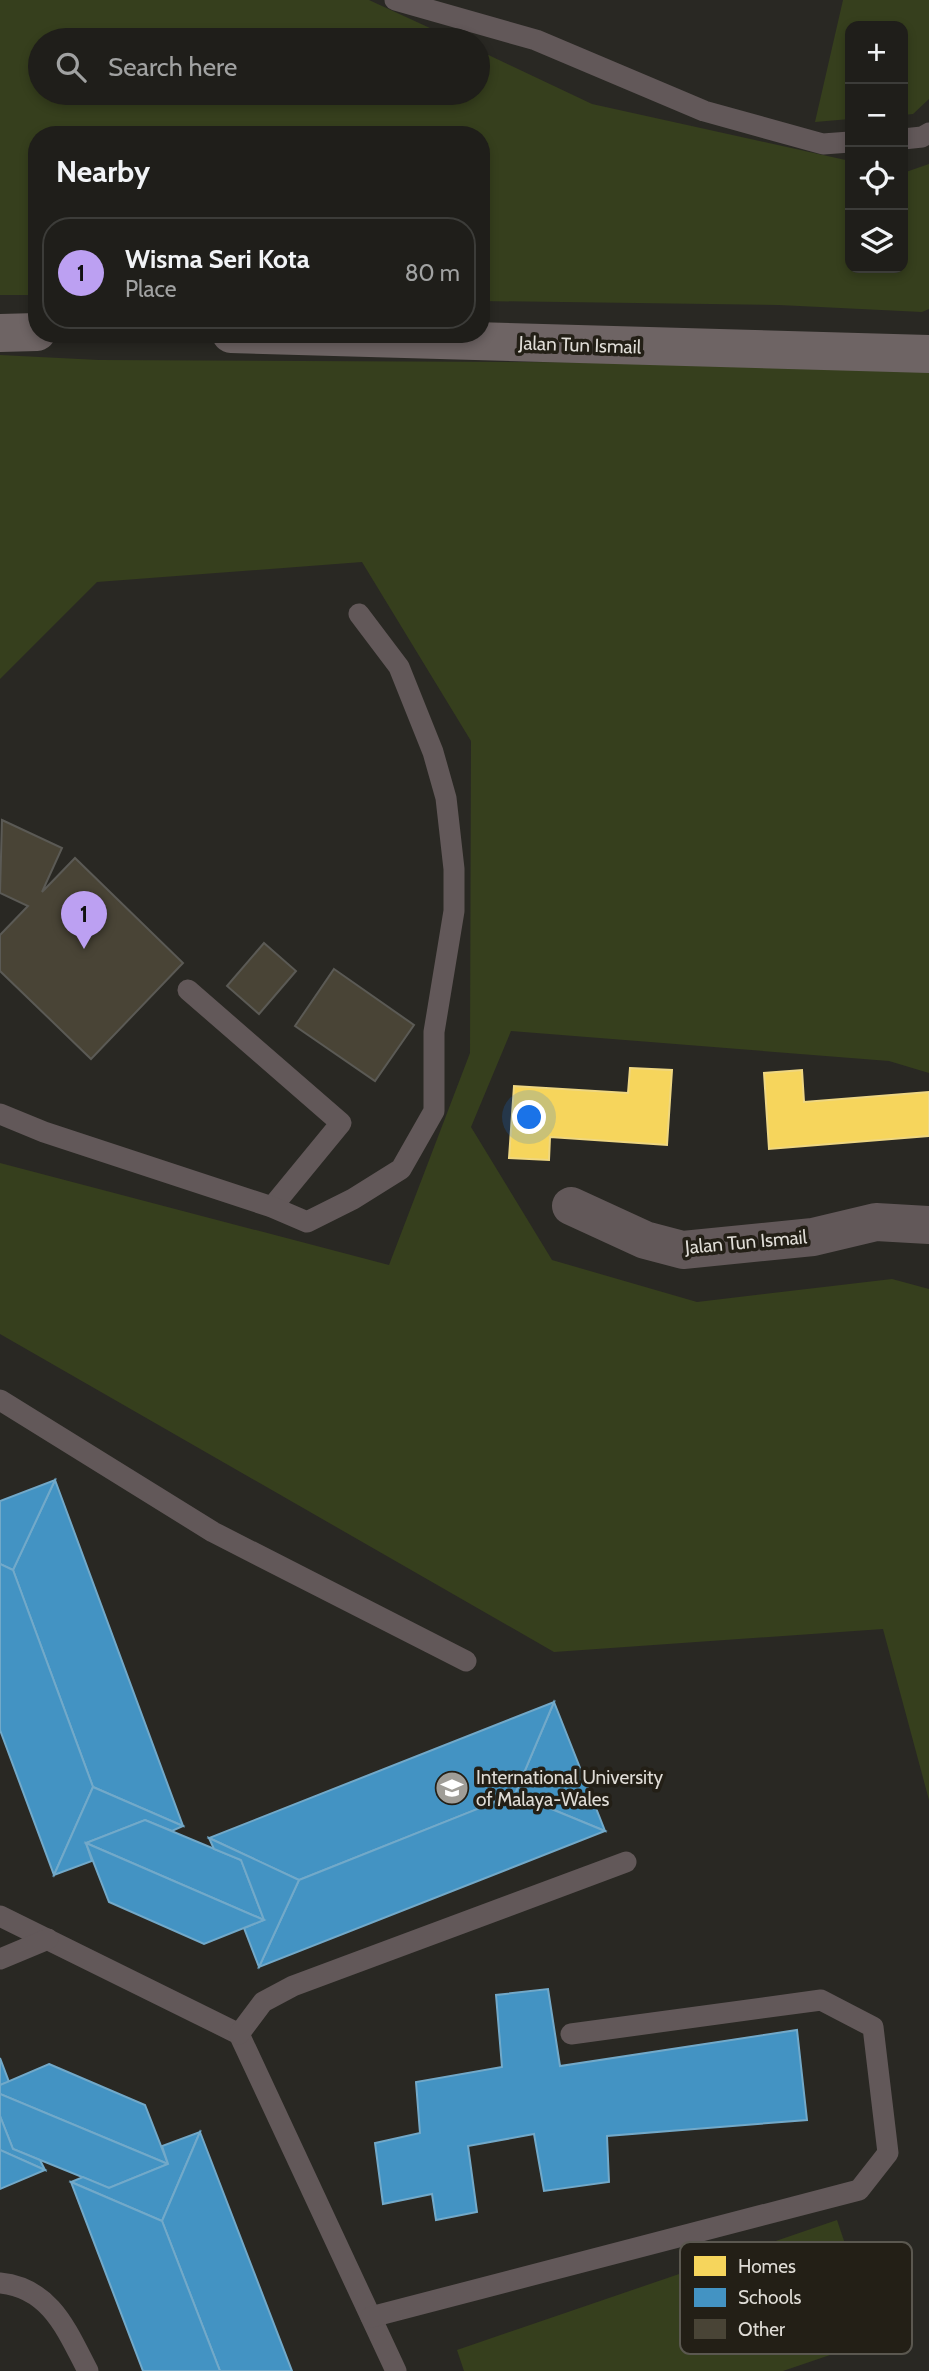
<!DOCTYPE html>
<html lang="en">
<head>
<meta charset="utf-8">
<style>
  :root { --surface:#1f1e1a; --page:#272723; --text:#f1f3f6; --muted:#a1a2a2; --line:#3c3c39; --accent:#bca0f2 }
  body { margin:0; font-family:Cabin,sans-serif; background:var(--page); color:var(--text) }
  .controls { position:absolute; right:21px; top:21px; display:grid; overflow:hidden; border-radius:14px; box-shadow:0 4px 10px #0003 }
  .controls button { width:63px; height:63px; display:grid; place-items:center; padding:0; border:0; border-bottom:2px solid var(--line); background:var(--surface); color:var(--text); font:35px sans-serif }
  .you { position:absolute; left:530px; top:1118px; width:24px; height:24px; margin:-18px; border:5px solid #fff; border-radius:50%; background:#1a73e8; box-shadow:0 0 0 10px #1a73e833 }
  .badge { display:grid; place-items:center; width:46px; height:46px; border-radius:50%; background:var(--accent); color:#111; font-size:23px; font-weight:700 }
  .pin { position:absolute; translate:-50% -58px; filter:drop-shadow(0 2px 4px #0008) }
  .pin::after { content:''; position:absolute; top:37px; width:24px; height:21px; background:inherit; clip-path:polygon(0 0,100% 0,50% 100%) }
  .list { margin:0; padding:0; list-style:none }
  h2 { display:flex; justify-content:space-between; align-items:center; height:91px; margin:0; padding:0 28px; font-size:30px }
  h2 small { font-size:23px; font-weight:400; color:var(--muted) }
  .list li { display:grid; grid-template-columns:46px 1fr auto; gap:21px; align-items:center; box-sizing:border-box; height:112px; margin:0 14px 14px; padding:0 14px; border:2px solid var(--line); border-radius:28px }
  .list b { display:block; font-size:26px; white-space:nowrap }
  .list p { margin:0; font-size:23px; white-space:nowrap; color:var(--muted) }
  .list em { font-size:23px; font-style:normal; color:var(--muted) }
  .icon { flex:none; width:38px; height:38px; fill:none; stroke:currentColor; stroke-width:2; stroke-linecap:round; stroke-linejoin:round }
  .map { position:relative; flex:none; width:929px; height:2371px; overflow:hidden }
  .search { position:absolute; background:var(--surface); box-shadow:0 4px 10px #0003; left:28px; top:28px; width:462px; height:77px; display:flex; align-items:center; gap:18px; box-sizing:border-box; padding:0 24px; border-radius:38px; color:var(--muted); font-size:26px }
  .panel { position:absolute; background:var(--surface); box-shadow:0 4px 10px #0003; left:28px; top:126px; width:462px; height:217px; border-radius:28px }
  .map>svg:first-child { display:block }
  .green { fill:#363f1d }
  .homes { fill:#f6d55c; stroke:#efd781; stroke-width:2 }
  .schools { fill:#4393c3; stroke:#72a9c9; stroke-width:2 }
  .building { fill:#494436; stroke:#5b5a55; stroke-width:2 }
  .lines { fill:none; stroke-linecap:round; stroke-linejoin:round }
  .lane { stroke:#625859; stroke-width:21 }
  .street { stroke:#625859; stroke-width:38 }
  .secondary { stroke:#6e6464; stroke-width:38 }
  .labels { text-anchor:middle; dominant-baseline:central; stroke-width:7; stroke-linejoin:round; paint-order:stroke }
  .street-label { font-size:19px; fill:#dfdcd6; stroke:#231f16 }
  .poi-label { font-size:19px; fill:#dfdcd6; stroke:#231f16; text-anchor:start }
  .key { fill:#231f16; stroke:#5b5850; stroke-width:2 }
  .key-label { font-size:19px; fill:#dfdcd6 }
</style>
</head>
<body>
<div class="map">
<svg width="929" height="2371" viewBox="0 0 929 2371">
  <rect width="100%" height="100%" fill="#292823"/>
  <g class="green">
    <polygon points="0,0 369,0 456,40 40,40 40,93 478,93 478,50 592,104 850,161 850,268 903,268 903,173 929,164 929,309 922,312 779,305 481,301 481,135 37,135 37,295 0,295"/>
    <polygon points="843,0 929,0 929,99 913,114 903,115 903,26 850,26 850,119 815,122"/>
    <polygon points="0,355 99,360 929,364 929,1073 889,1061 511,1031 471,1127 552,1260 697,1302 892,1279 929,1289 929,1800 883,1629 554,1652 0,1334 0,1163 389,1265 470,1053 471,741 362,562 97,582 0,679"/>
    <polygon points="837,2220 877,2339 783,2371 464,2371 457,2350"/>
  </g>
  <g class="homes">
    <polygon points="630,1068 672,1070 667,1145 550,1137 549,1160 509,1158 514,1086 628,1093"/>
    <polygon points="802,1070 804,1102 929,1092 929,1136 769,1149 764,1073"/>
  </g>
  <g class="schools">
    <polygon points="55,1480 183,1826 93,1787 13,1570"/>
    <polygon points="55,1480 13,1570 0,1564 0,1501"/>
    <polygon points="0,1564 13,1570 93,1787 54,1875 0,1730"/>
    <polygon points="554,1702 605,1831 515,1794"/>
    <polygon points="554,1702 515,1794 299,1880 209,1838"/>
    <polygon points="93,1787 183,1826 172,1831 145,1820 86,1843 92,1861 54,1875"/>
    <polygon points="515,1794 605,1831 259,1967 299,1880"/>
    <polygon points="145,1820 241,1860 264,1920 86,1843"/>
    <polygon points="209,1838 299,1880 259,1967 244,1928 264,1920 241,1860 214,1849"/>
    <polygon points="86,1843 264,1920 204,1944 109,1902"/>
    <polygon points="548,1989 560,2066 797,2030 807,2120 607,2136 609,2182 544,2191 534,2134 468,2146 477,2212 436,2220 432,2194 383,2204 375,2143 420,2133 416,2082 502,2067 496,1995"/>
    <polygon points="0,2058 9,2082 0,2085"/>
    <polygon points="49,2064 145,2105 168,2164 0,2094 0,2085"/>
    <polygon points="0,2094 168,2164 109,2188 13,2149 0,2116"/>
    <polygon points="0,2116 13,2149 40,2160 45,2170 0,2150"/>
    <polygon points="200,2132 162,2221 71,2182 83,2177 109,2188 168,2164 162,2146"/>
    <polygon points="200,2132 292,2371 220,2371 162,2221"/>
    <polygon points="0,2150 45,2170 0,2189"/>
    <polygon points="71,2182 162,2221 220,2371 143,2371"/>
  </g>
  <g class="building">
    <polygon points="2,820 62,848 42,892 75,858 183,963 91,1059 0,971 0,935 28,906 0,893"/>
    <polygon points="264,943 296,971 259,1014 227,986"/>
    <polygon points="334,969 414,1025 375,1081 295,1026"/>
  </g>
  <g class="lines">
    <g class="lane">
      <polyline points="395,0 536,40 704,111 823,144 850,142"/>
      <polyline points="903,139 922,137 929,133"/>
      <polyline points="188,990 341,1123 272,1207"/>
      <polyline points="0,1114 44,1132 272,1207 307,1222 353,1199 401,1169 434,1111 434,1032 454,911 454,869 446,798 433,752 399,667 359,614"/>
      <polyline points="0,1400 213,1532 466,1661"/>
      <polyline points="0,1916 239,2034 396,2371"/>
      <polyline points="0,1959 48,1939"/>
      <polyline points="239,2034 263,2002 293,1986 626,1862"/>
      <path d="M0 2283C51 2288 67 2331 88 2371"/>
      <polyline points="371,2317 859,2190 888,2153 873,2027 821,2000 571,2034"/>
    </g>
    <polyline class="street" points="571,1206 645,1240 683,1250 813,1237 876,1222 929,1225"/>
    <g class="secondary">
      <polyline points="0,333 37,332"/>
      <polyline points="231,334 929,354"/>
    </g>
  </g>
  <defs>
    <symbol id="university-disc" viewBox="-11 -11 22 22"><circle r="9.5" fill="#9f9d97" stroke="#231f16"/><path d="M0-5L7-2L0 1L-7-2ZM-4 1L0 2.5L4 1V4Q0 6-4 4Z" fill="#fff"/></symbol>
  </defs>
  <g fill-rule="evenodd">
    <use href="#university-disc" x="433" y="1769" width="38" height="38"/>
  </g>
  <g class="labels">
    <g class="street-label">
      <text transform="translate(580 345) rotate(2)">Jalan Tun Ismail</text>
      <text transform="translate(746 1242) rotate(-5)">Jalan Tun Ismail</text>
    </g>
    <g class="poi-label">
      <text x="476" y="1777">International University<tspan x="476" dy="22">of Malaya-Wales</tspan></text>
    </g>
  </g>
  <rect x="680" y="2242" width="232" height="112" rx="10" class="key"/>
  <rect x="694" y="2256" width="32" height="20" fill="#f6d55c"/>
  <rect x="694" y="2288" width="32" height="19" fill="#4393c3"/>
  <rect x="694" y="2319" width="32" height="20" fill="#494436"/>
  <g class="key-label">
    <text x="738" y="2273">Homes</text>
    <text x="738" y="2304">Schools</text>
    <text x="738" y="2336">Other</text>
  </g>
</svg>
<div class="controls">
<button>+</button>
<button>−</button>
<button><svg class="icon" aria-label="locate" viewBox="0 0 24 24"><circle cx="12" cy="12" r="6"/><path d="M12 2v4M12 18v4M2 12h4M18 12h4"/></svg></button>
<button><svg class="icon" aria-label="layers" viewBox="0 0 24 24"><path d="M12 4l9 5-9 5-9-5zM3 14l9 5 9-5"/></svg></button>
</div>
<div class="you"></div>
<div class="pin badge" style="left:84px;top:949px">1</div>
<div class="search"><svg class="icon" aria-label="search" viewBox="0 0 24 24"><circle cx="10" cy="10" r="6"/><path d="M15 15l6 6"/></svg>Search here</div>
<section class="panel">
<h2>Nearby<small></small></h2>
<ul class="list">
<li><span class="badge">1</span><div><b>Wisma Seri Kota</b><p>Place</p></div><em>80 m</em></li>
</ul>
</section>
</div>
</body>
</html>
